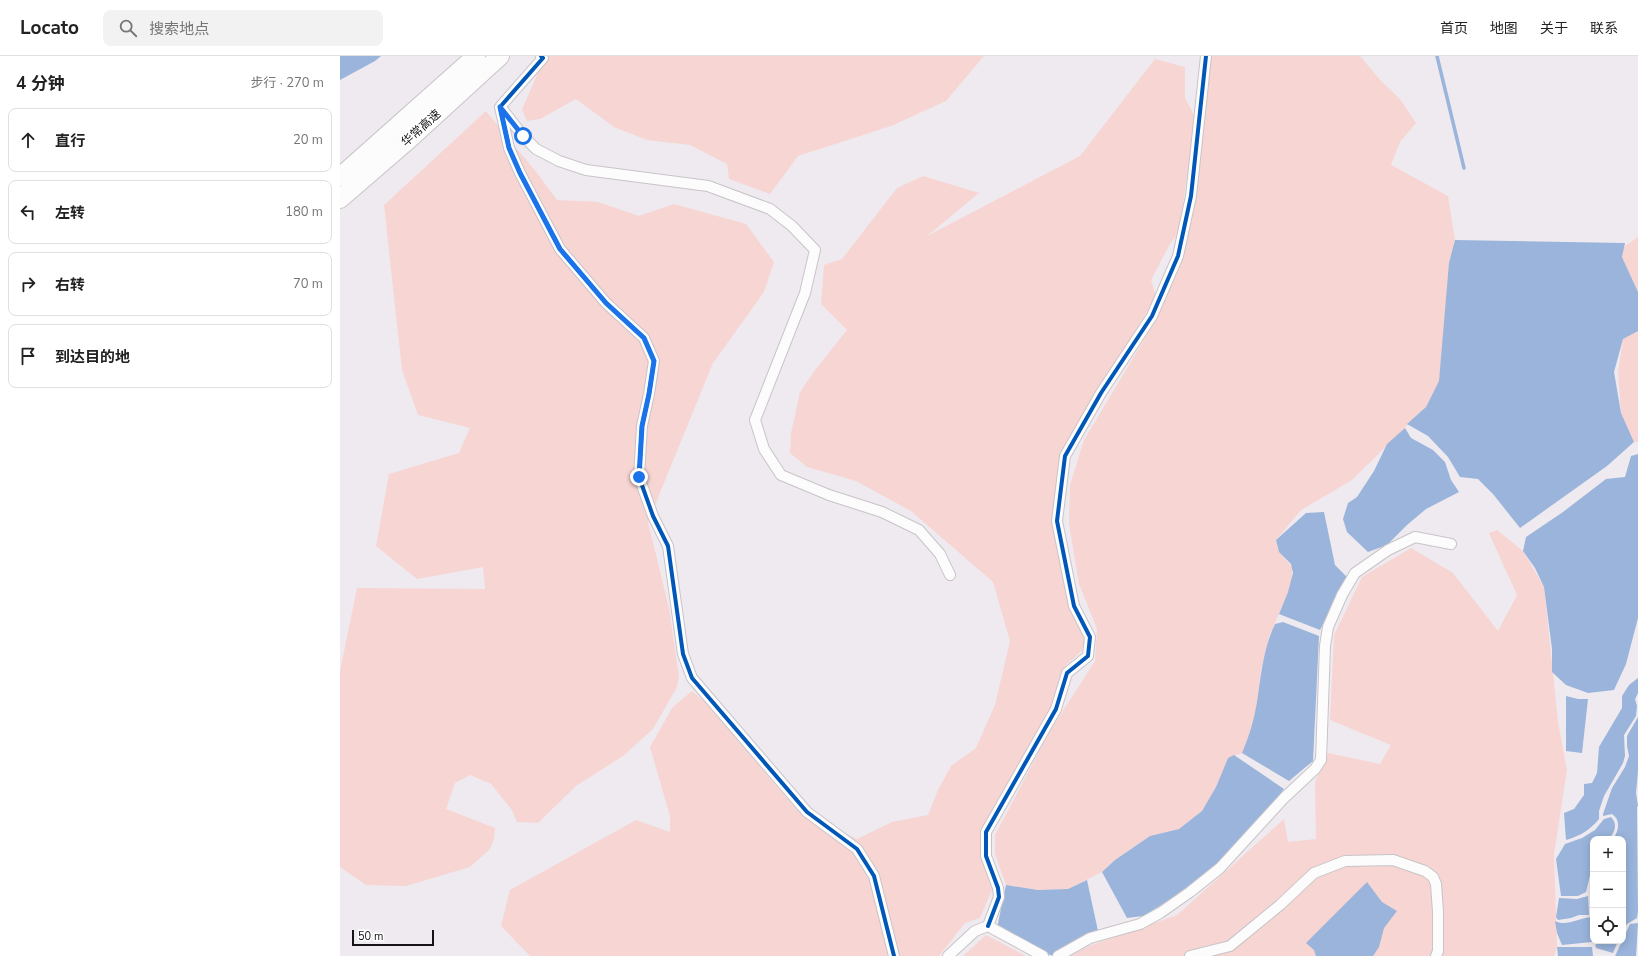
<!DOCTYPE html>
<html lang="zh">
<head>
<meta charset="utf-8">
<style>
  :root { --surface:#fff; --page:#f2f2f2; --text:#222; --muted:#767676; --line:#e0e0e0 }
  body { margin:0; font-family:"Nunito Sans","Noto Sans SC",sans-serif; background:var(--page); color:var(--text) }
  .controls { position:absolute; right:12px; bottom:12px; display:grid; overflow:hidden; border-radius:8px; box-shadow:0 2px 10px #0003 }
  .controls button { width:36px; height:36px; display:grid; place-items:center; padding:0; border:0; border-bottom:1px solid var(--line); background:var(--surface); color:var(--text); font:20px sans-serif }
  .scale { position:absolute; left:12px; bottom:10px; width:82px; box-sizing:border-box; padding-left:4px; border:2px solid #161317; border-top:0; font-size:11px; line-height:14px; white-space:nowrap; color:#161317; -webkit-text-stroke:3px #fff; paint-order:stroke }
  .stop { position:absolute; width:12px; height:12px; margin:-9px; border:3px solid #1a73e8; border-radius:50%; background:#fff }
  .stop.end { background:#1a73e8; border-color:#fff; box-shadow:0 1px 4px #0008 }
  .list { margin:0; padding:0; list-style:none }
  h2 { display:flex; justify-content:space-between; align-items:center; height:52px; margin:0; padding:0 16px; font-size:17px }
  h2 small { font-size:13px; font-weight:400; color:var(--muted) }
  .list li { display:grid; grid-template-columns:26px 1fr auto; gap:12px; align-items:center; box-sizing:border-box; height:64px; margin:0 8px 8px; padding:0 8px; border:1px solid var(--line); border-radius:8px }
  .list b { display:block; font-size:15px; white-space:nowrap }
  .list em { font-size:13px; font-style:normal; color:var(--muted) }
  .icon { flex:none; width:22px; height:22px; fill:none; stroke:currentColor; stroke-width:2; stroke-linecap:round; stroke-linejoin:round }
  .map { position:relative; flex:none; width:1298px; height:900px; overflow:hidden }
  header { display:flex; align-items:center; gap:24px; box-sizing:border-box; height:56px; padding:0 20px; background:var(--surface); border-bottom:1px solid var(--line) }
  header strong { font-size:19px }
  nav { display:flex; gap:22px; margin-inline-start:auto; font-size:14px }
  .search { width:280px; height:36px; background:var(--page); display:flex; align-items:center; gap:10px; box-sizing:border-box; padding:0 14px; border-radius:8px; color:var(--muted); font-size:15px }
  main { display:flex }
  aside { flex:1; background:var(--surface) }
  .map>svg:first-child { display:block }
  .green { fill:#f7d5d3 }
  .water { fill:#9ab4db }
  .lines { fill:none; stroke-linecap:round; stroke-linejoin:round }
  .stream { stroke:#9ab4db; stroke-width:3.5 }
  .minor-casing { stroke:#c7c4c7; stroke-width:12 }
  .motorway-casing { stroke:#c7c4c7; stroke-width:20 }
  .minor { stroke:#fdfcfd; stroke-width:10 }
  .motorway { stroke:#fdfcfd; stroke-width:18 }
  .cycleway-casing { stroke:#fff; stroke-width:6 }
  .cycleway { stroke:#0057b8; stroke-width:4 }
  .route { stroke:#1a73e8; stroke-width:5 }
  .labels { text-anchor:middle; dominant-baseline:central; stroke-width:4; stroke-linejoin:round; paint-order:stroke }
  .street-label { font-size:12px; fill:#161317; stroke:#fff }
</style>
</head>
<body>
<header>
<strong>Locato</strong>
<div class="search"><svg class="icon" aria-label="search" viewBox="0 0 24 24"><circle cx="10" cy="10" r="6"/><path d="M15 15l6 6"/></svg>搜索地点</div>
<nav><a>首页</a><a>地图</a><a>关于</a><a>联系</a></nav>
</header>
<main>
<aside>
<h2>4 分钟<small>步行 · 270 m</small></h2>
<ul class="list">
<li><svg class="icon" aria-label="ahead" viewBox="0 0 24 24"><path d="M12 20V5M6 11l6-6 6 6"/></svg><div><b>直行</b></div><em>20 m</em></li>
<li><svg class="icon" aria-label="left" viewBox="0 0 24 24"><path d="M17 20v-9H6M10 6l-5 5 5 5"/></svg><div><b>左转</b></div><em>180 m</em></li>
<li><svg class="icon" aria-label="right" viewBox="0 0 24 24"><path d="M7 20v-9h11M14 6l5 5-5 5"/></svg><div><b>右转</b></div><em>70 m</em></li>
<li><svg class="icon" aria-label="arrive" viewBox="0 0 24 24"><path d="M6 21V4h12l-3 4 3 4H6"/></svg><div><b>到达目的地</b></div></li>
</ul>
</aside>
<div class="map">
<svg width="1298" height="900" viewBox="0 0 1298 900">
  <rect width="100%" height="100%" fill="#efeaef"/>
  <g class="green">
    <polygon points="205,0 644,0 606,45 551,70 458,100 430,138 389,123 387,108 350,89 307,84 274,71 236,43 200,63 187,65 182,54"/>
    <polygon points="870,0 1020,0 1040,24 1060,43 1076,67 1060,86 1051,109 1108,140 1115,184 1099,325 1086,351 1012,424 961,454 936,484 939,496 952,511 952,521 948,536 929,581 921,614 917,648 908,683 902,697 888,702 875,733 862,755 839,773 810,780 775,804 762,816 728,833 698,834 666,829 655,798 655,779 710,675 755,605 757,573 739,528 729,468 730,429 744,384 817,262 841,209 856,136"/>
    <polygon points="815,3 845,11 845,42 855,61 839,177 831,186 811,224 816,240 784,295 722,395 712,467 729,549 745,585 741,596 725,610 713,648 662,740 640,784 652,834 640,862 625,867 599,900 190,900 161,870 170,834 296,764 330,776 330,760 310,691 332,652 352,635 364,645 456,753 517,783 552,766 588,759 598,734 611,710 636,692 655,649 670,585 653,526 571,455 516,425 467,411 450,397 451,377 460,336 475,314 507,274 481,248 484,209 502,203 557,132 583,120 639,137 587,180 740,100"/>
    <polygon points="146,55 197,117 217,144 258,146 299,160 334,148 406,168 434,206 424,236 373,307 308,466 329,552 339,620 337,631 313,673 283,700 236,730 198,767 177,766 172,754 151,728 130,719 115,727 106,753 155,772 154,783 150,793 130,811 66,830 26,829 0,811 0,615 17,532 145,533 143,511 77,523 36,490 49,418 119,397 130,372 78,359 62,314 44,149"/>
    <polygon points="1298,181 1298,236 1282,201 1284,191"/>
    <polygon points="1298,275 1298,386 1294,386 1281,357 1278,317 1283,283"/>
    <polygon points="1157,474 1183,495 1204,531 1218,666 1227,714 1214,798 1217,891 1214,900 730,900 749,890 837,859 944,763 948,786 976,783 975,726 988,697 1040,708 1051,689 990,664 994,579 1022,521 1071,492 1113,517 1158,575 1177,539 1149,477"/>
    <polygon points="646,879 686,900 623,900"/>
  </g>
  <g class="water">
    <polygon points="0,0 41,0 35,5 0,24"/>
    <polygon points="1115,184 1285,187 1282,201 1298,236 1298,275 1283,283 1274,316 1281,357 1294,386 1267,410 1180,472 1153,438 1138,423 1120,421 1108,401 1088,380 1067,368 1086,351 1099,325 1109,207"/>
    <polygon points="1065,372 1071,382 1093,394 1105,406 1111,424 1119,436 1086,453 1067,469 1047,489 1028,496 1007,476 1003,463 1008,447 1017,441 1034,415 1047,388"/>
    <polygon points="1298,398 1298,562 1286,608 1274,634 1248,637 1226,629 1212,616 1212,593 1204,531 1195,512 1183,495 1186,481 1223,456 1266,423 1285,421 1291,400"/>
    <polygon points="984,456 995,509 1007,521 980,574 939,558 948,536 953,517 951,508 939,496 936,484 966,457"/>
    <path d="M943 566 979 580 973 705 949 725 902 697C909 681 914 664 917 646 921 620 923 593 935 568Z"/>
    <path d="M1298 622V637L1295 643 1297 650 1296 660 1284 679 1285 700 1283 707 1264 740 1259 755V763C1250 774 1240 780 1226 784L1224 757 1234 753 1244 739V728L1252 727 1257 717 1259 691 1282 652V640L1289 629Z"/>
    <polygon points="1226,640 1238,643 1248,643 1242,697 1226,695"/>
    <path d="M1298 661V715L1296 737 1298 750 1297 751 1298 855 1297 862 1287 868 1283 875V783H1273C1279 775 1281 764 1272 758L1263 760V758L1272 732 1285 711 1289 700 1287 690V680Z"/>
    <polygon points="894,699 944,733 934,746 871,814 836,840 803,860 787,862 762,816 775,804 810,780 839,773 862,755 876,731 888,702"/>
    <path d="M1271 761C1278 768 1275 776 1269 783H1253V807L1246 836 1238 840H1221L1216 803 1225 788 1242 782 1255 774 1264 763Z"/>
    <polygon points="747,824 758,875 714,900 700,896 657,872 666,829 698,834 728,833"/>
    <polygon points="1027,826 1042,846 1057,855 1044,872 1039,891 1033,900 976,900 974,894 966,887"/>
    <polygon points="1248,840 1249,859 1239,859 1231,862 1218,864 1216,861 1219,842 1237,843"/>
    <path d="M1251 861 1253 882 1252 886 1222 889 1217 877 1215 865C1226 871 1239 862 1251 861Z"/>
    <polygon points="1298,867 1296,900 1275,900 1290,868"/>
    <polygon points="1255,885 1278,885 1273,897 1256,892"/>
    <polygon points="1217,891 1252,891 1253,900 1218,900"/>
  </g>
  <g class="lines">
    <polyline class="stream" points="1097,0 1124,112"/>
    <defs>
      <g id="minor">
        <polyline points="201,0 203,2 160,51 169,92 180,117 220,193 266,247 304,282 314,305 309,338 302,370 299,421 313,460 328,490 343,598 352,622 467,756 517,793 534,820 554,900"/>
        <polyline points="163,54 183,80 196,93 219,105 246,114 368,130 430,153 452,170 475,194 465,237 415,364 424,393 441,419 489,439 542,456 579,474 600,498 610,519"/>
        <polyline points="648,870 659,841 658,832 646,800 646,776 716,653 727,617 748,600 750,581 734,550 717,465 725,400 761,337 812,260 838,200 851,140 866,0"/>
        <polyline points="608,900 635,875 648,870 703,900"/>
        <polyline points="718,900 750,882 800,868 820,857 850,836 880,812 944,742 975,713 981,704 985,590 988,571 1002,539 1015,517 1048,494 1075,481 1111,488"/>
        <polyline points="850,900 890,890 940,849 974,817 1005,805 1053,804 1085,815 1093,821 1096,828 1098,856 1098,895 1096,900"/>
      </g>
      <g id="motorway">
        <polyline points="0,121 136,0"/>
        <polyline points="0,143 66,86 160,0"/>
      </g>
    </defs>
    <use href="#minor" class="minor-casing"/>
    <use href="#motorway" class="motorway-casing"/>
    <use href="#minor" class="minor"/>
    <use href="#motorway" class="motorway"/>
    <defs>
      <g id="cycleway">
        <polyline points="201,0 203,2 160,51 169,92 180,117 220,193 266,247 304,282 314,305 309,338 302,370 299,421 313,460 328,490 343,598 352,622 467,756 517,793 534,820 554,900"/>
        <polyline points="648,870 659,841 658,832 646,800 646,776 716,653 727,617 748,600 750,581 734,550 717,465 725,400 761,337 812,260 838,200 851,140 866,0"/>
      </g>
    </defs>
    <use href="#cycleway" class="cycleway-casing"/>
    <use href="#cycleway" class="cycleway"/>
  </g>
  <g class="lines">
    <polyline class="route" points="183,80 160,51 169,92 180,117 220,193 266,247 304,282 314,305 309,338 302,370 299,421"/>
  </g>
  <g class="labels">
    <g class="street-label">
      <text transform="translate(81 72) rotate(-42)">华常高速</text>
    </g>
  </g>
</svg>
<div class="controls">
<button>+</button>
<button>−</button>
<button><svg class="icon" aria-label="locate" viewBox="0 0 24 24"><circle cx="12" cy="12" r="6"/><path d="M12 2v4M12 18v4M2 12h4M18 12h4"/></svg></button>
</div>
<div class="scale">50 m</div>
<div class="stop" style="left:183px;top:80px"></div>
<div class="stop end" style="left:299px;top:421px"></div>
</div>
</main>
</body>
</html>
